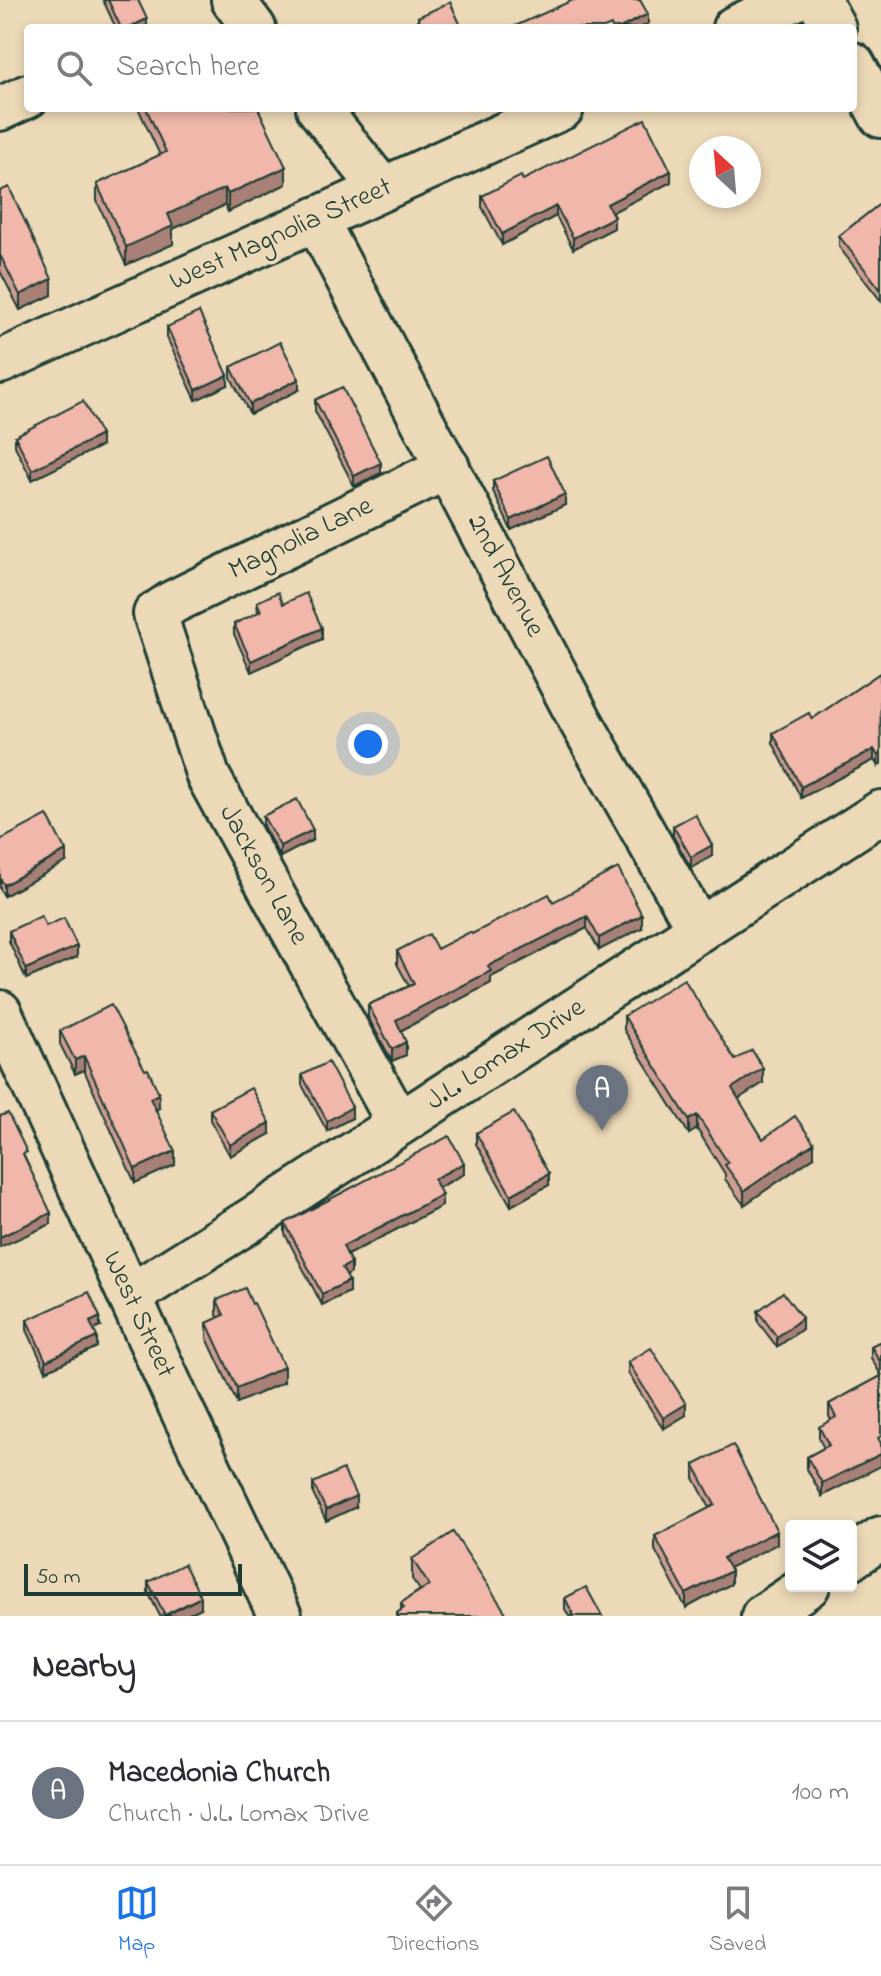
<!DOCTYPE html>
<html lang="en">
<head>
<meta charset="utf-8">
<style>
  :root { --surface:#fff; --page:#f2f2f3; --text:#2b2b33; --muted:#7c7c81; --line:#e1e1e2; --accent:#1a73e8 }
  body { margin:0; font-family:"Indie Flower",sans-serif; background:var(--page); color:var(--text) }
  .controls { position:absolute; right:24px; bottom:24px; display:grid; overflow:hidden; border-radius:8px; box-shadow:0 4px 12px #0003 }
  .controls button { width:72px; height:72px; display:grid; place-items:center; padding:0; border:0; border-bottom:2px solid var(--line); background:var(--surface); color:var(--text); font:40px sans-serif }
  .compass { position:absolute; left:689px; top:136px; width:72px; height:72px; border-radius:50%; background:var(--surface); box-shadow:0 4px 12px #0003; rotate:334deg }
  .scale { position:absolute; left:24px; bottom:20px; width:218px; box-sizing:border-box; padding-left:8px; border:4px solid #1f3d34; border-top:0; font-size:22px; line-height:28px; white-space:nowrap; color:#1f3d34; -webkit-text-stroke:6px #ecd9b7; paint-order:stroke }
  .you { position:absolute; left:368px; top:744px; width:28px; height:28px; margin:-20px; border:6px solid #fff; border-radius:50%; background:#1a73e8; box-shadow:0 0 0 12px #1a73e833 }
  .badge { display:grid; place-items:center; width:52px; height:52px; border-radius:50%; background:var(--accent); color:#fff; font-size:26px; font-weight:700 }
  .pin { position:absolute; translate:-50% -66px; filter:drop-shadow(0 2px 4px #0008) }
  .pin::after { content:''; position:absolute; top:42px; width:28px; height:24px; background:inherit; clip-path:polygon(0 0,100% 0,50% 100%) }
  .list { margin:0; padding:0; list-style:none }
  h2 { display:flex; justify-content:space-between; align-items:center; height:104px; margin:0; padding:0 32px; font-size:34px }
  h2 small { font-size:26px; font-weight:400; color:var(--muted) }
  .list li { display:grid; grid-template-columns:52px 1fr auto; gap:24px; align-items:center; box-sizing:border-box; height:144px; padding:0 32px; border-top:2px solid var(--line) }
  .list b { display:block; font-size:30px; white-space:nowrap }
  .list p { margin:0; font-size:26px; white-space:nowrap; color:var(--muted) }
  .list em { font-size:26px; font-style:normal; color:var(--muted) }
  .icon { flex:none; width:44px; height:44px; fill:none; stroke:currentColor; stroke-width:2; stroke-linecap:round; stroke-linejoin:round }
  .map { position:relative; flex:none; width:881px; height:1616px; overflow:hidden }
  .search { position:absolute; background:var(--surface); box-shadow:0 4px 12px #0003; left:24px; right:24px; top:24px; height:88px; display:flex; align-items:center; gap:20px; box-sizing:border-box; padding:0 28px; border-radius:8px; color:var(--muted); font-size:30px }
  .sheet { height:248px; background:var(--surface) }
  nav { display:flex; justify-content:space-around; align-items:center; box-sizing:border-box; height:112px; border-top:2px solid var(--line); background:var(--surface); font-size:22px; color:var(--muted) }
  nav a { display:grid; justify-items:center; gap:4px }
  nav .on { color:var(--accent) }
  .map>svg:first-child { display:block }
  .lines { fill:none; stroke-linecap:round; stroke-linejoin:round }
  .minor-casing { stroke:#1f3d34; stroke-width:48 }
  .minor { stroke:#ecd9b7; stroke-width:42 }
  .wall { fill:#ce9d92; stroke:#1f3d34; stroke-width:2 }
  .shaded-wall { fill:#a88077; stroke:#1f3d34; stroke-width:2 }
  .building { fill:#f0b7aa; stroke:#1f3d34; stroke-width:2 }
  .labels { text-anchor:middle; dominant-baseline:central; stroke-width:7; stroke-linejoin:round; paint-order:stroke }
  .street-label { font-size:28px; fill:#1f3d34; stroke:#ecd9b7 }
</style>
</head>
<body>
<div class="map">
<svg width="881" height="1616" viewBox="0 0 881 1616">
  <rect width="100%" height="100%" fill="#ecd9b7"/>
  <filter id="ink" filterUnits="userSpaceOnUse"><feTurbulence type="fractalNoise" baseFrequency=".0125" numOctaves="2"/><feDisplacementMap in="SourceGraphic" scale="16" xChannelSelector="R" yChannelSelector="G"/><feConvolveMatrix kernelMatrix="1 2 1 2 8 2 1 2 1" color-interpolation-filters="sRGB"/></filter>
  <g filter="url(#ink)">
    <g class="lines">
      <defs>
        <g id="minor">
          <polyline points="233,0 254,28"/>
          <polyline points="819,0 834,28"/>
          <polyline points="734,28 793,0"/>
          <polyline points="853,64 881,116"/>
          <polyline points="318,108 382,189"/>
          <polyline points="0,109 28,96"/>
          <polyline points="316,219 580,720 699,930"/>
          <polyline points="0,362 562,108"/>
          <polyline points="0,1012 179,1404 280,1616"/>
          <polyline points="399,1124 208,776 155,614 173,602 448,467"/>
          <polyline points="130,1296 254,1218 881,812"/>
          <polyline points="851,1558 881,1538"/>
          <polyline points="763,1616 808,1586"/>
        </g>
      </defs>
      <use href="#minor" class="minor-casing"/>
      <use href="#minor" class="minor"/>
    </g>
    <g class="wall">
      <polygon points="103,0 138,0 147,28 116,28"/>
      <polygon points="418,17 462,28 418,28"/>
      <polygon points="138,108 258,108 286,184 228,212 225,205 173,229 173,244 126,265 97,201 97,184 160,155"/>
      <polygon points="523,180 671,182 611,212 614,228 573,249 556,216 502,245 482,207 482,196"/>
      <polygon points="0,191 52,295 20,310 0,271"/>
      <polygon points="881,203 881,301 839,247 839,236"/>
      <polygon points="167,327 228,385 196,400 167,338"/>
      <polygon points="231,367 299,390 250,414 231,378"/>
      <polygon points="315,400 381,473 354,486 315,411"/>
      <polygon points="15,436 101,446 32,480 15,446"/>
      <polygon points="493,481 565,505 511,530 493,491"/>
      <polygon points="257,602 283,604 322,639 251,672 234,634 234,624 258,613"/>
      <polygon points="880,673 878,766 874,760 801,798 773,743 773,733 812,719"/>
      <polygon points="263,816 313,840 280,857 263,826"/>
      <polygon points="673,826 712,856 691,868 673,836"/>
      <polygon points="0,840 66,862 4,896 0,889"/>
      <polygon points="553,902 642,928 599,950 587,928 491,977 491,983 400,1031 406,1055 392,1061 368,1017 368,1005 409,986 397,964 397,951 437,949"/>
      <polygon points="46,926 77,957 26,979 9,941 9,931"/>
      <polygon points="624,1016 735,1060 763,1083 738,1099 763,1139 814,1157 744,1205 725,1179 725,1174 697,1129 689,1134 624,1030"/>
      <polygon points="60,1031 159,1108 156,1109 175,1165 135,1183 84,1070 75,1074 60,1044"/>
      <polygon points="302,1075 352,1118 327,1131 302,1085"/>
      <polygon points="210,1110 270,1134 230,1156 210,1120"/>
      <polygon points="476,1133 549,1185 511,1206 476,1144"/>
      <polygon points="464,1174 438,1188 442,1206 347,1255 351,1273 346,1276 349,1292 322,1305 285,1234 285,1223"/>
      <polygon points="217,1300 284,1382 237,1403 207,1338 207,1323 219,1318 217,1315"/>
      <polygon points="758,1311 802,1329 777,1347 758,1322"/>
      <polygon points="27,1320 100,1327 94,1330 97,1347 46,1371 27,1330"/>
      <polygon points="881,1341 881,1375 871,1358 871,1346"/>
      <polygon points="628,1362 686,1415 663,1429 628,1373"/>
      <polygon points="881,1376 822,1496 807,1469 807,1457 824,1448 819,1439 819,1427 831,1420 829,1416 829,1404"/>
      <polygon points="694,1465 777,1544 729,1568 731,1584 686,1608 655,1550 655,1536 710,1508 694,1478"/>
      <polygon points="313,1483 356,1507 326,1521 313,1494"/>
      <polygon points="412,1559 508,1616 397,1616 397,1613 401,1610 401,1603 420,1590 412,1579"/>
      <polygon points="148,1582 201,1608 185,1616 160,1616 148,1592"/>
      <polygon points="565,1598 602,1616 569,1616 565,1609"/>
    </g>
    <g class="shaded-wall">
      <polygon points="648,14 648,24 640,28 620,28"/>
      <polygon points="147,19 147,28 128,28"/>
      <polygon points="286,167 286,184 228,212 228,194"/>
      <polygon points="671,171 671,182 607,215 607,204"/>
      <polygon points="225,188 225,205 173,229 173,244 126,265 126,247 168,214"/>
      <polygon points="556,206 556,216 502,245 502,234"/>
      <polygon points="614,217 614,228 573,249 573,238"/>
      <polygon points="52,279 52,295 20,310 20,295"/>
      <polygon points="228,375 228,385 196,400 196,390"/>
      <polygon points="299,379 299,390 250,414 250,404"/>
      <polygon points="101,435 101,446 32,480 32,470"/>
      <polygon points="381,463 381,473 354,486 354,476"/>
      <polygon points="565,494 565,505 511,530 511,520"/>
      <polygon points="322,628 322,639 251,672 251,661"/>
      <polygon points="874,749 874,760 801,798 801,787"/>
      <polygon points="881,754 881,764 878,766 878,756"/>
      <polygon points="313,830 313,840 280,857 280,846"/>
      <polygon points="712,845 712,856 691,868 691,857"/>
      <polygon points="66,851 66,862 4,896 4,885"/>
      <polygon points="642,915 642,928 599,950 599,938"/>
      <polygon points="587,916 587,928 491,977 491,983 396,1033 396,1020 488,966"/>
      <polygon points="77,946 77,957 26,979 26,969"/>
      <polygon points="406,1042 406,1055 392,1061 392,1049"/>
      <polygon points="84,1056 84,1070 75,1074 75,1060"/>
      <polygon points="763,1068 763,1083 732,1103 732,1088"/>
      <polygon points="159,1094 159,1108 150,1112 150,1098"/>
      <polygon points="352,1107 352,1118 327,1131 327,1121"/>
      <polygon points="697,1115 697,1129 689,1134 689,1120"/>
      <polygon points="270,1123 270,1134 230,1156 230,1145"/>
      <polygon points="814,1143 814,1157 744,1205 744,1191"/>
      <polygon points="175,1151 175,1165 135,1183 135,1169"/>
      <polygon points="464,1163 464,1174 434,1190 434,1179"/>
      <polygon points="549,1174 549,1185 511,1206 511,1195"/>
      <polygon points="442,1195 442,1206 343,1257 343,1246"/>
      <polygon points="51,1213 51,1224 0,1247 0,1237"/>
      <polygon points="351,1263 351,1273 342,1279 342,1268"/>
      <polygon points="349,1281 349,1292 322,1305 322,1294"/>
      <polygon points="100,1317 100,1327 90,1332 90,1322"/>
      <polygon points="802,1318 802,1329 777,1347 777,1337"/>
      <polygon points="97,1337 97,1347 46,1371 46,1361"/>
      <polygon points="284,1367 284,1382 237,1403 237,1388"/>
      <polygon points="686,1404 686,1415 663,1429 663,1418"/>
      <polygon points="881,1454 881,1466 822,1496 822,1483"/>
      <polygon points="356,1496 356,1507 326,1521 326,1510"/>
      <polygon points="777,1531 777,1544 723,1571 723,1558"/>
      <polygon points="731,1571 731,1584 686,1608 686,1594"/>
      <polygon points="201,1597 201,1608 185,1616 165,1616"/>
    </g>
    <g class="building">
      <polygon points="108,0 138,0 147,19 128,28 121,28"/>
      <polygon points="573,0 640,0 648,14 620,28 612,28 611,25 604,28 511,28"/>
      <polygon points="450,2 462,28 423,28 418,17"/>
      <polygon points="146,108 258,108 286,167 228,194 225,188 168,214 173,226 126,247 97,184 166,152"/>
      <polygon points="645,119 671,171 607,204 614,217 573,238 556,206 502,234 482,196 521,176 523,180"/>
      <polygon points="9,187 52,279 20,295 0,255 0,191"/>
      <polygon points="881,203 881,290 839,236"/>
      <polygon points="199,312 228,375 196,390 167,327"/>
      <polygon points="280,342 299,379 250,404 231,367"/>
      <polygon points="342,387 381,463 354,476 315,400"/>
      <polygon points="83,401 101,435 32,470 15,436"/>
      <polygon points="547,456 565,494 511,520 493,481"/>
      <polygon points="278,592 283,604 306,593 322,628 251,661 234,624 261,611 257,602"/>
      <polygon points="880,673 881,754 878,756 874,749 801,787 773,733 809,713 812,719"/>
      <polygon points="297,799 313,830 280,846 263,816"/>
      <polygon points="695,814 712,845 691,857 673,826"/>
      <polygon points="47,815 66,851 4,885 0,878 0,840"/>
      <polygon points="618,868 642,915 599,938 587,916 488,966 491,971 396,1020 406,1042 392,1049 368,1005 414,984 397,951 429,934 437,949 470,932 472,934 549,894 553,902"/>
      <polygon points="41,916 46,926 64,918 77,946 26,969 9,931"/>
      <polygon points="684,979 735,1060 752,1050 763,1068 732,1088 763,1139 795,1116 814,1143 744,1191 725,1165 728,1163 697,1115 689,1120 624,1016"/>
      <polygon points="111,1005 145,1070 148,1069 159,1094 150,1098 175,1151 135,1169 84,1056 75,1060 60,1031"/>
      <polygon points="328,1062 352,1107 327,1121 302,1075"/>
      <polygon points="251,1088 270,1123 230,1145 210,1110"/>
      <polygon points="514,1112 549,1174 511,1195 476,1133"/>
      <polygon points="8,1113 27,1152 23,1154 51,1213 0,1237 0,1116"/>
      <polygon points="449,1136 464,1163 434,1179 442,1195 343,1246 351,1263 342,1268 349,1281 322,1294 285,1223"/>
      <polygon points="245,1288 252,1304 254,1303 284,1367 237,1388 207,1323 224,1315 217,1300"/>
      <polygon points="89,1292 100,1317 90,1322 97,1337 46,1361 27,1320"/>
      <polygon points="783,1292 802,1318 777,1337 758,1311"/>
      <polygon points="881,1341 881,1363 871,1346"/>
      <polygon points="651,1348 686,1404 663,1418 628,1362"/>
      <polygon points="881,1376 881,1436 878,1438 881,1443 881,1454 822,1483 807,1457 829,1445 819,1427 836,1417 829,1404"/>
      <polygon points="733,1445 777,1531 723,1558 731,1571 686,1594 655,1536 715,1505 694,1465"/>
      <polygon points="343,1469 356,1496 326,1510 313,1483"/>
      <polygon points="453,1532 508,1616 399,1616 397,1613 404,1608 401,1603 429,1585 412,1559"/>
      <polygon points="184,1564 201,1597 165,1615 148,1582"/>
      <polygon points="586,1587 602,1616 574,1616 565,1598"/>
    </g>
  </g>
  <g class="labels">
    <g class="street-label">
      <text transform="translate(281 235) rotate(-24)">West Magnolia Street</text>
      <text transform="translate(301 539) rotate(-26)">Magnolia Lane</text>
      <text transform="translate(505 576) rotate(62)">2nd Avenue</text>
      <text transform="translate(263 875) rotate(61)">Jackson Lane</text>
      <text transform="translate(506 1055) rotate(-33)">J.L. Lomax Drive</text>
      <text transform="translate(138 1315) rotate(65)">West Street</text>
    </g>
  </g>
</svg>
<div class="controls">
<button><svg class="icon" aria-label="layers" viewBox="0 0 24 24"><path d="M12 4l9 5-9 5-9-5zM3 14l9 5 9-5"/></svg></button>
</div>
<svg class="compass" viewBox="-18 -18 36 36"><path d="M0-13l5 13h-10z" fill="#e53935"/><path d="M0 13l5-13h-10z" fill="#7c7c81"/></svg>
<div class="scale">50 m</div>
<div class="you"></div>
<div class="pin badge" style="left:602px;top:1131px;background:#6b7280">A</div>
<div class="search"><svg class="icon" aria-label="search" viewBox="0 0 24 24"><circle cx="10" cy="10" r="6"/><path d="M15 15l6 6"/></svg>Search here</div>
</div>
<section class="sheet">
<h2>Nearby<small></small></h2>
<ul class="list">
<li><span class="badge" style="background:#6b7280">A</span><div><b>Macedonia Church</b><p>Church · J.L. Lomax Drive</p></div><em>100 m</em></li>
</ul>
</section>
<nav>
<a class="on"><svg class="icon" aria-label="map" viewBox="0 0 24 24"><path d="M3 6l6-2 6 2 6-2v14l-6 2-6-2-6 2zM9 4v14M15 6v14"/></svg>Map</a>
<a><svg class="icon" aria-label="directions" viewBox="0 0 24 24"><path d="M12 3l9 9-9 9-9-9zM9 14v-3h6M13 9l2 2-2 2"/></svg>Directions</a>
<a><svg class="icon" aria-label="saved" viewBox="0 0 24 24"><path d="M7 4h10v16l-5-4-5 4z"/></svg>Saved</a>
</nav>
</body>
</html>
